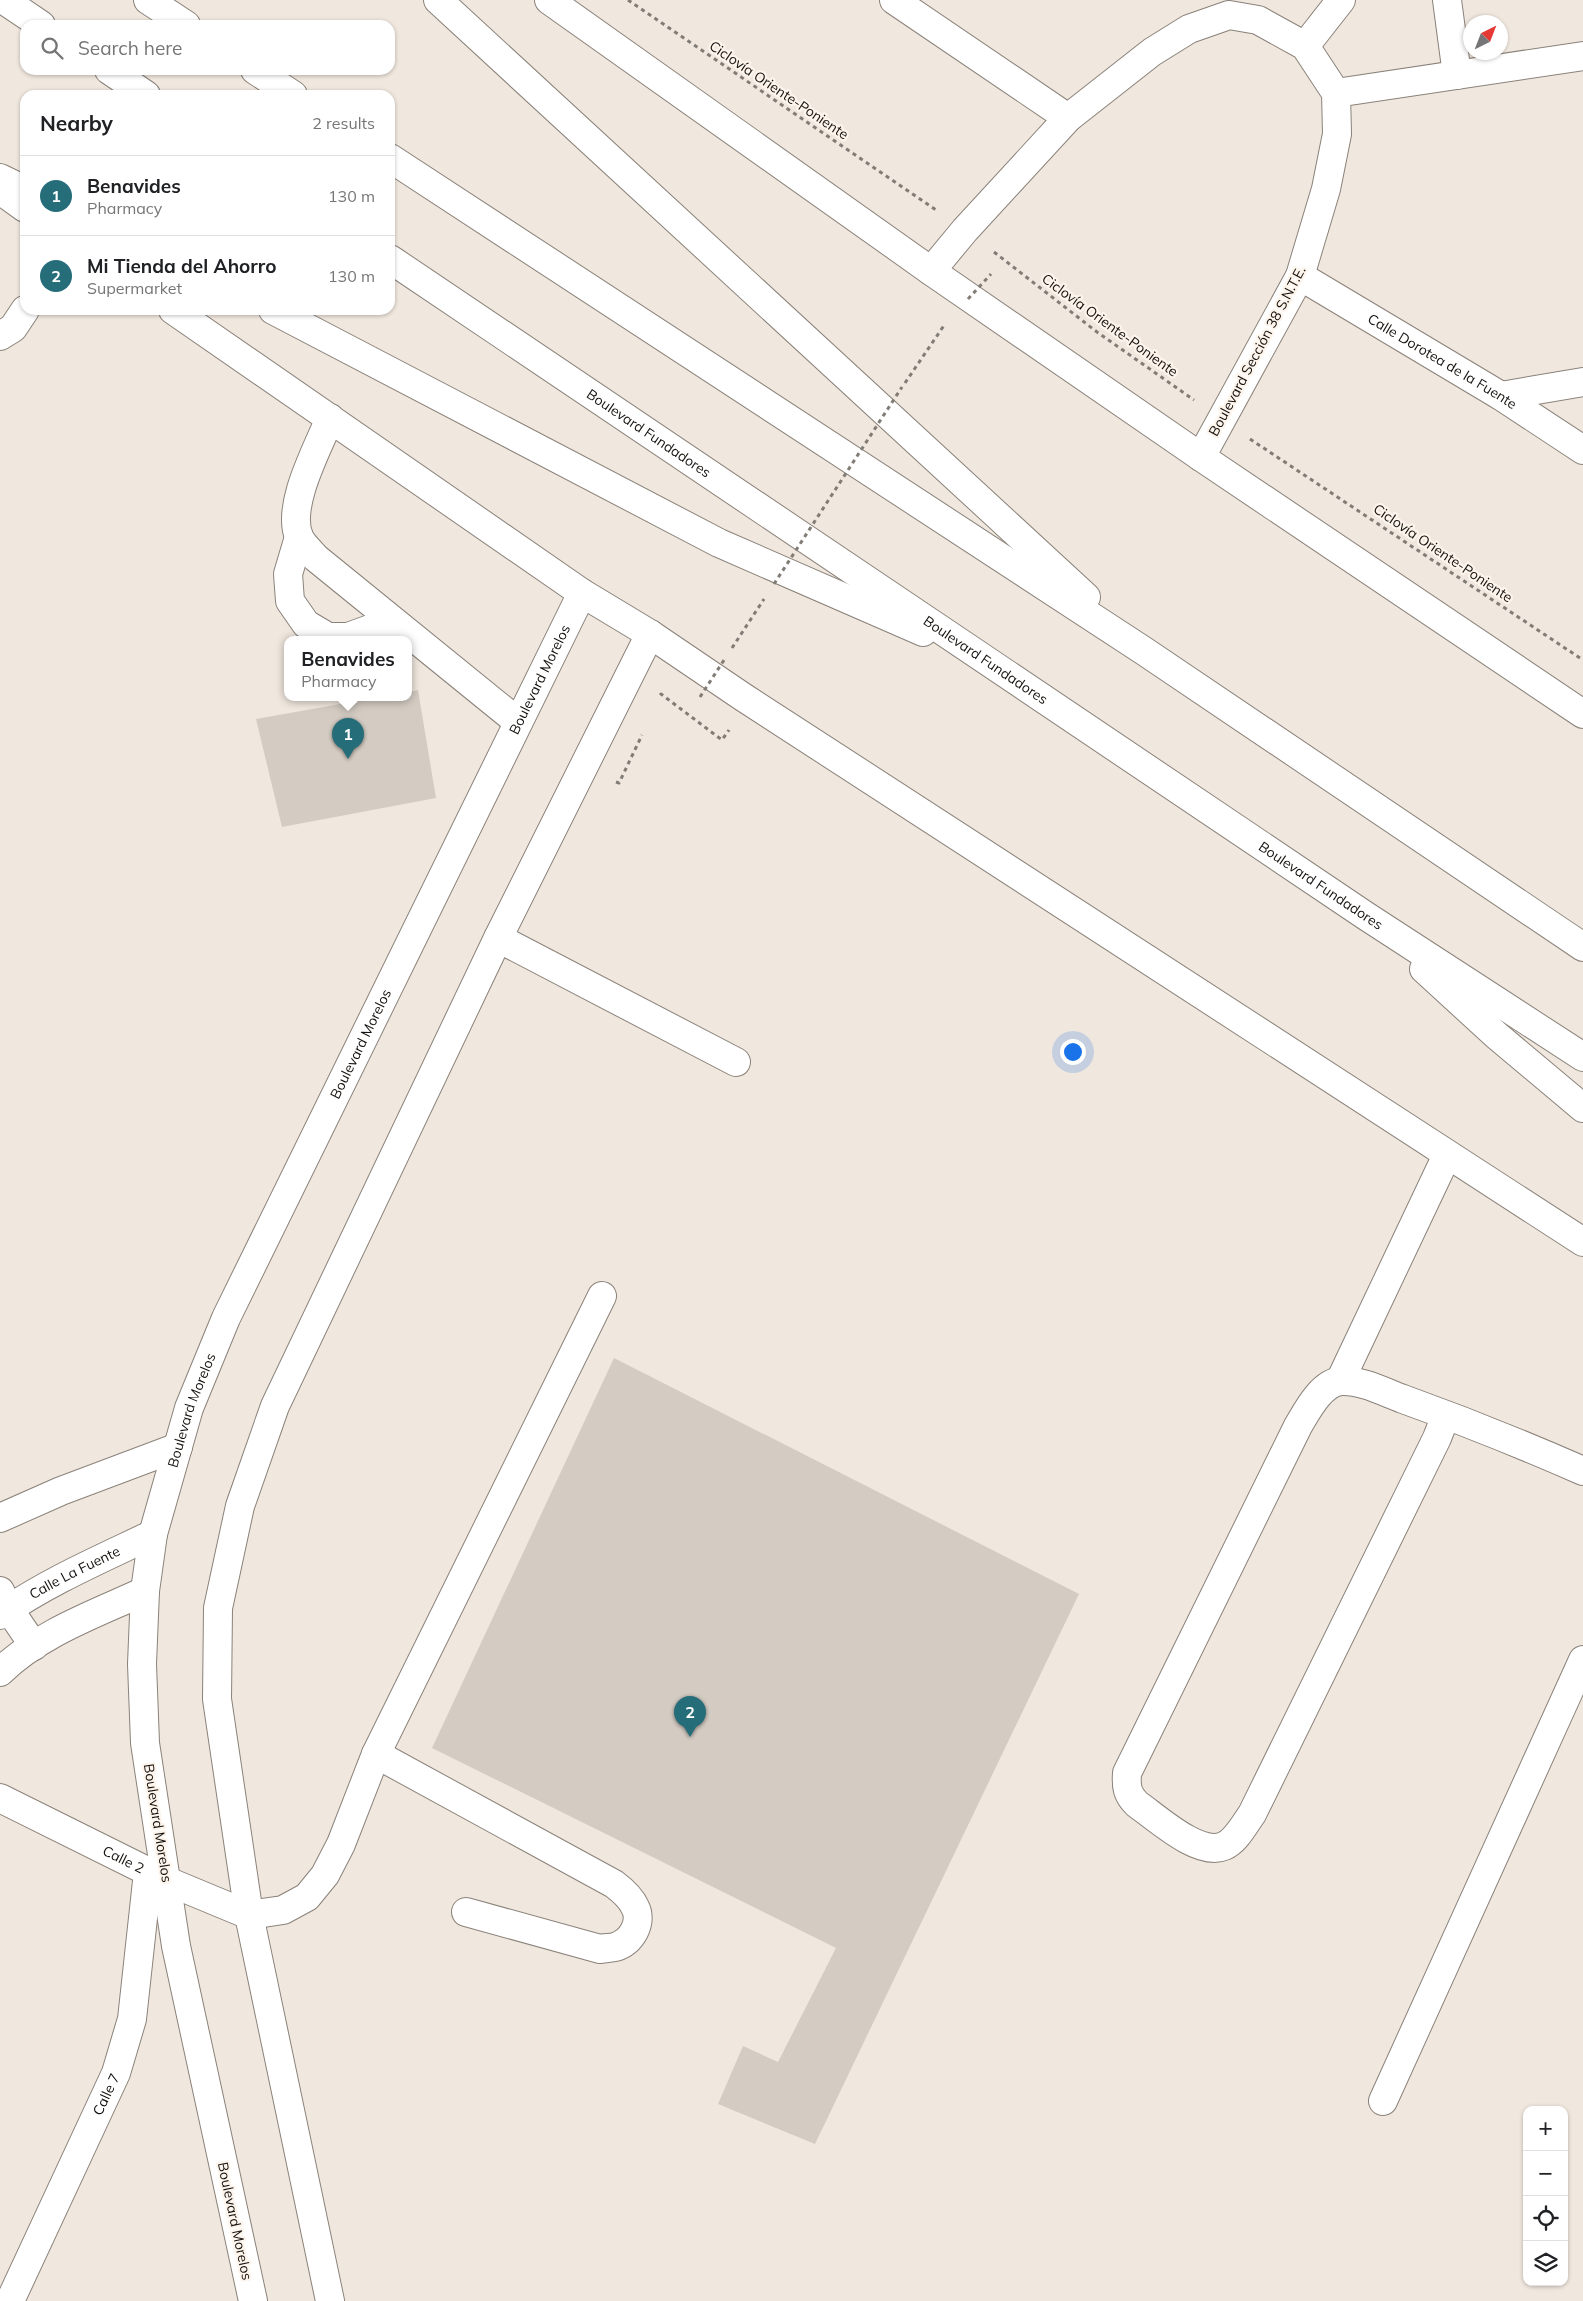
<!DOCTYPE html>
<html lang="en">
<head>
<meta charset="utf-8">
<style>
  :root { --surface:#fff; --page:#f6f6f6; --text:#202124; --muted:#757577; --line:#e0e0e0; --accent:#266d7a }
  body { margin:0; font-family:Mulish,sans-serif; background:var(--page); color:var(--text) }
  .controls { position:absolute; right:15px; bottom:15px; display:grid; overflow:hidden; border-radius:10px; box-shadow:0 1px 4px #0004 }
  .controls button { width:45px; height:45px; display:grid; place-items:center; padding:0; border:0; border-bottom:1px solid var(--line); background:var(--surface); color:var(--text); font:25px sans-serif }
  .compass { position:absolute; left:1463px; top:15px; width:45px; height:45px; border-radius:50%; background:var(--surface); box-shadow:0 1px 4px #0004; rotate:42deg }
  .you { position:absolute; left:1072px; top:1051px; width:18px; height:18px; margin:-12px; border:4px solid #fff; border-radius:50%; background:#1a73e8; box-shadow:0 0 0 8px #1a73e833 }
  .badge { display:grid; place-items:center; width:32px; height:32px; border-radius:50%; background:var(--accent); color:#fff; font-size:16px; font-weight:700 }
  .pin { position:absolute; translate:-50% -41px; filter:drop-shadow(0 1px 2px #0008) }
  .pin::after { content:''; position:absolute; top:26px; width:18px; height:15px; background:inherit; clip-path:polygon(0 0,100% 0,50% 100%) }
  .popup { position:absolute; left:284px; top:636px; width:128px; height:65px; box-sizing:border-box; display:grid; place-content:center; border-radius:10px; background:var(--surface); filter:drop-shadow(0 1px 4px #0005); font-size:16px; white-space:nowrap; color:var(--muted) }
  .popup b { font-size:19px; color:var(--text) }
  .popup::after { content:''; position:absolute; left:50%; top:100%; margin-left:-10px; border:10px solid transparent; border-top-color:var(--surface) }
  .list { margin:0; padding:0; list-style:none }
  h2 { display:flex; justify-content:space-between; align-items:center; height:65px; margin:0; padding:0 20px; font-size:21px }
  h2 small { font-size:16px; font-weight:400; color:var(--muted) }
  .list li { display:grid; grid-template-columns:32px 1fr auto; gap:15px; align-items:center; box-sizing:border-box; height:80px; padding:0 20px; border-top:1px solid var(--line) }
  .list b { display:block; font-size:19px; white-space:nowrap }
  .list p { margin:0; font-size:16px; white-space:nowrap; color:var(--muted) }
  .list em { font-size:16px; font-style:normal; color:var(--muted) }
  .icon { flex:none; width:28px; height:28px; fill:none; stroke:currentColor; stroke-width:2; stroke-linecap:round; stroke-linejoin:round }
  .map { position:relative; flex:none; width:1583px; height:2301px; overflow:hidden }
  .search { position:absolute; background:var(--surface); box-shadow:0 1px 4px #0004; left:20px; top:20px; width:375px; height:55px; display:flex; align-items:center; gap:12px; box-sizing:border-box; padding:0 18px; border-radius:15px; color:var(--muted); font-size:19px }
  .panel { position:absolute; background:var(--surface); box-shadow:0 1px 4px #0004; left:20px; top:90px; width:375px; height:225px; border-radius:15px }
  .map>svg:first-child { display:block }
  .building { fill:#d4ccc3 }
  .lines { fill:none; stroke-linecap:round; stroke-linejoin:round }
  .minor-casing { stroke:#8a827a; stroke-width:30 }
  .major-casing { stroke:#8a827a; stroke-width:30 }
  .highway-casing { stroke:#8a827a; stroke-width:30 }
  .path { stroke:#827c76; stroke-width:3; stroke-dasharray:4 4; stroke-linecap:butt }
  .minor { stroke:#fff; stroke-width:28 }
  .major { stroke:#fff; stroke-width:28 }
  .highway { stroke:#fff; stroke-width:28 }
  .path-bridge { stroke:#827c76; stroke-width:3; stroke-dasharray:4 4; stroke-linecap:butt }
  .labels { text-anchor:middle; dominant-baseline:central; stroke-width:4.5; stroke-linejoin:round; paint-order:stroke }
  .street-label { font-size:14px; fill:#14110e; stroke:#fdf5ec }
</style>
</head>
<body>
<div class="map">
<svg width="1583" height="2301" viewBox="0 0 1583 2301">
  <rect width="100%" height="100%" fill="#f0e7de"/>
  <g class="building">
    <polygon points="418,690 436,798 282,827 256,719 374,698 408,698 408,692"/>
    <polygon points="614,1358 1079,1594 815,2144 718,2104 743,2046 778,2062 836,1948 432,1748"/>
  </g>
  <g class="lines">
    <defs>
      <g id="minor">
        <polyline points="894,0 1068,118"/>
        <polyline points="1447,0 1457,75"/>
        <polyline points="1305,46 1341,0"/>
        <polyline points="1336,93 1583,56"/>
        <polyline points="931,271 965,230 1068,118 1152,52 1189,29 1229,15 1258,20 1305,46 1336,93 1337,134 1326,189 1300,276 1201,457"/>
        <path id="s1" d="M1300 276 1501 396 1583 450"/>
        <polyline points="0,336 13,328 25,310"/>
        <polyline points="1501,396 1583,382"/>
        <path d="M330 418C318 448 286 505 299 537 302 544 311 552 316 558L518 722"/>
        <polyline points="299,537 288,574 290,601 306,624 328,637 348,637 392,621"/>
        <polyline points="498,938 736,1062"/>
        <polyline points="1340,1381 1447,1155"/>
        <path d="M1446 1415 1437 1438 1252 1814C1244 1825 1236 1841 1224 1846 1199 1857 1157 1818 1137 1804 1127 1794 1126 1787 1127 1773L1298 1426C1307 1411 1321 1383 1341 1381 1362 1380 1384 1392 1403 1399 1464 1421 1524 1445 1583 1471"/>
        <polyline points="0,1518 61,1491 178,1447"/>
        <polyline points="0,1591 9,1609 34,1646"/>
        <path id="s2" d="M0 1615C47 1582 101 1559 153 1534"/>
        <path d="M0 1672C40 1633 95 1614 145 1591"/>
        <path d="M376 1754 614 1884C622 1890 631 1898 635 1907 643 1922 632 1942 615 1947 611 1948 605 1948 600 1949L466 1912"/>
        <path id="s3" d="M0 1798 167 1881 249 1915 283 1910 307 1897 325 1875 341 1844 376 1754 602 1296"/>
        <polyline points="1383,2101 1583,1660"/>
        <path id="s4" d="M10 2301 116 2073 132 2019 148 1872"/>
        <path id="s5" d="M253 2301 176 1946 145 1743 142 1664 145 1591 153 1534 189 1408 226 1318 582 593"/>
        <polyline points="330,2301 249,1915 217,1699 218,1608 240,1506 275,1406 498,938 650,634"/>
      </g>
      <g id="major">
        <polyline points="549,0 931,271 1201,457 1583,714"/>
        <polyline points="0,190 25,208"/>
        <polyline points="173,310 582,593 650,634 743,697 1583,1242"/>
      </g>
      <g id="highway">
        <polyline points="4,0 41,25"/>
        <polyline points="148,0 186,25"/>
        <polyline points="438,0 1086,597"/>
        <polyline points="109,70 146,95"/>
        <polyline points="255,70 293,95"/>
        <polyline points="390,158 1144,651 1583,947"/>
        <polyline points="0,178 25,190"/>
        <path id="s6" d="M390 259 1366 916 1583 1057"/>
        <polyline points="273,310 719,543 923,632"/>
        <polyline points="1424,969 1496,1035 1583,1108"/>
      </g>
    </defs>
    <use href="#minor" class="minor-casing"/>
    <use href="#major" class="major-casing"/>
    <use href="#highway" class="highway-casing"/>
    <g class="path">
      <polyline points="628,0 936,210"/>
      <polyline points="994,252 1097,332 1194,400"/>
      <polyline points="905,383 945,324"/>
      <polyline points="1250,439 1583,660"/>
      <polyline points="732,648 764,599"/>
      <polyline points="660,695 661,694 722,740 729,730"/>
      <polyline points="616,782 619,783 642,735"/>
    </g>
    <use href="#minor" class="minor"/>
    <use href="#major" class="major"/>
    <use href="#highway" class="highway"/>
    <g class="path-bridge">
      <polyline points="968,299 991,274"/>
      <polyline points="774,584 902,387"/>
      <polyline points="700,697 726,657"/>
    </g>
  </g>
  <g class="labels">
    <g class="street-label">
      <text transform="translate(779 90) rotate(34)">Ciclovía Oriente-Poniente</text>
      <text transform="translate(1110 325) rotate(36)">Ciclovía Oriente-Poniente</text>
      <text transform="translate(1257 351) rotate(-62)">Boulevard Sección 38 S.N.T.E.</text>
      <text stroke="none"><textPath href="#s1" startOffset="166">Calle Dorotea de la Fuente</textPath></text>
      <text stroke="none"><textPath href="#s6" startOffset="312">Boulevard Fundadores</textPath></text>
      <text transform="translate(1443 553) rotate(34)">Ciclovía Oriente-Poniente</text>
      <text stroke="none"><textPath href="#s6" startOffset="718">Boulevard Fundadores</textPath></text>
      <text stroke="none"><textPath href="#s5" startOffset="1718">Boulevard Morelos</textPath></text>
      <text stroke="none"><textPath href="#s6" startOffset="1122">Boulevard Fundadores</textPath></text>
      <text stroke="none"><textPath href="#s5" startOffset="1312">Boulevard Morelos</textPath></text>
      <text stroke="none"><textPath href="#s5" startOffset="908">Boulevard Morelos</textPath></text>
      <text stroke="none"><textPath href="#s2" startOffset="86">Calle La Fuente</textPath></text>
      <text transform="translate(158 1823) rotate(81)">Boulevard Morelos</text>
      <text stroke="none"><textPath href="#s3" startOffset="138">Calle 2</textPath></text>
      <text stroke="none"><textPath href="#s4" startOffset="228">Calle 7</textPath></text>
      <text transform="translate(235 2221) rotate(78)">Boulevard Morelos</text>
    </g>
  </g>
</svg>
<div class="controls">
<button>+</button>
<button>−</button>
<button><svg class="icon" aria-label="locate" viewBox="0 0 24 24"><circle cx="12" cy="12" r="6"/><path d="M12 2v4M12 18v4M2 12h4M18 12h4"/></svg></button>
<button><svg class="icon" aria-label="layers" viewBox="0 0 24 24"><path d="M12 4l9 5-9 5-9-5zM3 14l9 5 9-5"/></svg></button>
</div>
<svg class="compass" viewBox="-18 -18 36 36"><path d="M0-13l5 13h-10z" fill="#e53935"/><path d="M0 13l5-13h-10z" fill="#757577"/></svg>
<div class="you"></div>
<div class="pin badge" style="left:348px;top:759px">1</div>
<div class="popup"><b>Benavides</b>Pharmacy</div>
<div class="pin badge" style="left:690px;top:1737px">2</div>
<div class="search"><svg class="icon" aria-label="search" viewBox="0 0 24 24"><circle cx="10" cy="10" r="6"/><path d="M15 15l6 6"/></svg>Search here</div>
<section class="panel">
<h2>Nearby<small>2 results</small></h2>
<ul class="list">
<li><span class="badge">1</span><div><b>Benavides</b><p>Pharmacy</p></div><em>130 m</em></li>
<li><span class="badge">2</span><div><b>Mi Tienda del Ahorro</b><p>Supermarket</p></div><em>130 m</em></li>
</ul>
</section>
</div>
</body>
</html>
